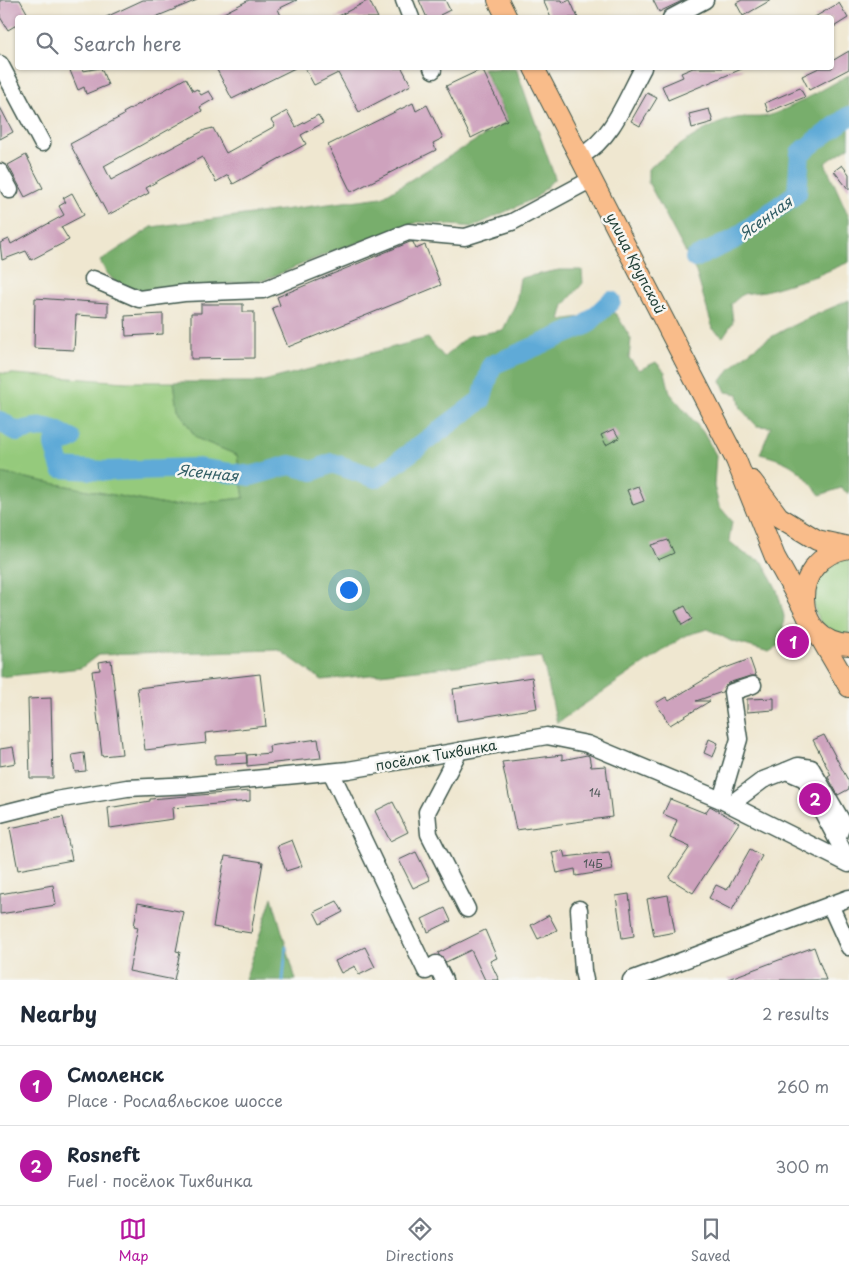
<!DOCTYPE html>
<html lang="en">
<head>
<meta charset="utf-8">
<style>
  :root { --surface:#fff; --page:#f2f2f3; --text:#1f2937; --muted:#747a83; --line:#e0e1e3; --accent:#b5179e }
  body { margin:0; font-family:"Playpen Sans",sans-serif; background:var(--page); color:var(--text) }
  .you { position:absolute; left:348px; top:589px; width:18px; height:18px; margin:-12px; border:4px solid #fff; border-radius:50%; background:#1a73e8; box-shadow:0 0 0 8px #1a73e833 }
  .badge { display:grid; place-items:center; width:32px; height:32px; border-radius:50%; background:var(--accent); color:#fff; font-size:16px; font-weight:700 }
  .pin { position:absolute; translate:-50% -50%; border:2px solid #fff; box-shadow:0 1px 5px #0006 }
  .list { margin:0; padding:0; list-style:none }
  h2 { display:flex; justify-content:space-between; align-items:center; height:65px; margin:0; padding:0 20px; font-size:21px }
  h2 small { font-size:16px; font-weight:400; color:var(--muted) }
  .list li { display:grid; grid-template-columns:32px 1fr auto; gap:15px; align-items:center; box-sizing:border-box; height:80px; padding:0 20px; border-top:1px solid var(--line) }
  .list b { display:block; font-size:19px; white-space:nowrap }
  .list p { margin:0; font-size:16px; white-space:nowrap; color:var(--muted) }
  .list em { font-size:16px; font-style:normal; color:var(--muted) }
  .icon { flex:none; width:28px; height:28px; fill:none; stroke:currentColor; stroke-width:2; stroke-linecap:round; stroke-linejoin:round }
  .map { position:relative; flex:none; width:849px; height:980px; overflow:hidden }
  .search { position:absolute; background:var(--surface); box-shadow:0 1px 4px #0004; left:15px; right:15px; top:15px; height:55px; display:flex; align-items:center; gap:12px; box-sizing:border-box; padding:0 18px; border-radius:5px; color:var(--muted); font-size:19px }
  .sheet { height:225px; background:var(--surface) }
  nav { display:flex; justify-content:space-around; align-items:center; box-sizing:border-box; height:70px; border-top:1px solid var(--line); background:var(--surface); font-size:14px; color:var(--muted) }
  nav a { display:grid; justify-items:center; gap:2px }
  nav .on { color:var(--accent) }
  .map>svg:first-child { display:block }
  .green { fill:#95ca7c; stroke:#5a8458 }
  .forest { fill:#78ae6c; stroke:#4c7650 }
  .lines { fill:none; stroke-linecap:round; stroke-linejoin:round }
  .stream { stroke:#5eaad7; stroke-width:3 }
  .river { stroke:#5eaad7; stroke-width:20 }
  .building { fill:#cea2bd }
  .minor-casing { stroke:#3e564b; stroke-width:19 }
  .major-casing { stroke:#3e564b; stroke-width:22 }
  .minor { stroke:#fff; stroke-width:16 }
  .major { stroke:#f9bc8a; stroke-width:20 }
  .labels { text-anchor:middle; dominant-baseline:central; stroke-width:5; stroke-linejoin:round; paint-order:stroke }
  .number-label { font-size:11px; fill:#4b5656 }
  .street-label { font-size:14px; fill:#1f3d34; stroke:#f6f6f2 }
  .water-label { font-size:15px; font-style:italic; fill:#325e65; stroke:#f6f6f2 }
</style>
</head>
<body>
<div class="map">
<svg width="849" height="980" viewBox="0 0 849 980">
  <rect width="100%" height="100%" fill="#f6f6f2"/>
  <filter id="ink" filterUnits="userSpaceOnUse"><feTurbulence type="fractalNoise" baseFrequency=".02" numOctaves="2"/><feDisplacementMap in="SourceGraphic" scale="10" xChannelSelector="R" yChannelSelector="G"/><feConvolveMatrix kernelMatrix="1 2 1 2 8 2 1 2 1" color-interpolation-filters="sRGB"/></filter>
  <filter id="wash" filterUnits="userSpaceOnUse"><feTurbulence type="fractalNoise" baseFrequency=".0096" numOctaves="4" result="noise"/><feDisplacementMap in="SourceGraphic" scale="20" xChannelSelector="R" yChannelSelector="G"/><feGaussianBlur stdDeviation="1.12" result="paint"/><feColorMatrix in="noise" values="0 0 0 0 0 0 0 0 0 0 0 0 0 0 0 0 0 1.4 0 .05"/><feComposite in="paint" operator="in"/></filter>
  <g filter="url(#wash)">
    <rect width="100%" height="100%" fill="#efe7d0"/>
    <g class="green">
      <polygon points="0,373 126,382 174,382 178,409 196,438 237,455 244,498 170,506 0,473"/>
      <path d="M849 556V638C840 636 832 633 825 627 809 612 809 582 824 567 830 562 842 559 849 556Z"/>
    </g>
    <g class="forest">
      <polygon points="483,68 516,68 555,178 537,197 473,227 419,222 331,252 265,280 142,293 116,283 106,272 100,261 152,227 382,197 508,121"/>
      <path d="M849 75V147L825 163 849 217V262L816 276 765 291 743 294 731 304 733 322 723 337 713 329 696 272 648 182V169C675 149 703 125 737 118 748 116 761 119 771 115 799 104 823 89 849 75Z"/>
      <polygon points="559,270 582,270 583,283 564,305 560,320 581,317 599,303 617,315 631,339 629,358 639,370 656,362 665,372 670,393 703,432 716,455 714,486 719,506 732,521 729,541 745,554 763,562 777,590 784,616 782,644 769,652 731,641 708,629 686,635 557,723 542,657 322,680 279,650 98,655 81,668 0,677 0,473 170,506 244,498 237,455 196,438 178,409 174,382 260,382 428,338 444,357 468,336 503,330 516,303 520,278"/>
      <path d="M849 300V494L841 488 820 495C800 469 792 462 760 454L771 427 757 426 741 409 738 394 726 392 721 381C749 340 805 320 849 300Z"/>
      <polygon points="272,897 296,980 245,980"/>
    </g>
    <g class="lines">
      <polyline class="stream" points="283,980 286,947"/>
      <g class="river">
        <polyline points="695,258 733,240 797,193 800,153 849,116"/>
        <path d="M0 421 17 432C42 425 49 425 71 439L54 445 61 468 106 471 196 468 251 476 290 465 313 471 332 463 376 478 481 400 492 365 586 325 611 301"/>
      </g>
    </g>
    <g id="blocks">
      <g class="building">
        <polygon points="0,0 20,0 30,18 18,18 18,24 8,30 0,17"/>
        <polygon points="143,0 197,0 153,18 104,18"/>
        <polygon points="249,0 297,0 278,9 282,18 214,18"/>
        <polygon points="369,0 378,18 335,18"/>
        <polygon points="419,0 445,0 450,10 440,15 441,18 427,18"/>
        <polygon points="543,0 562,0 563,3 570,0 578,18 551,18"/>
        <polygon points="653,0 684,0 659,12"/>
        <polygon points="742,0 771,0 743,16 736,3"/>
        <polygon points="839,3 848,18 832,28 832,18 813,18"/>
        <polygon points="849,51 849,69 809,90 802,76 819,68 832,68 832,61"/>
        <polygon points="69,68 82,68 83,71 101,68 108,85 86,94 84,87 78,90"/>
        <polygon points="216,68 295,68 232,99"/>
        <polygon points="305,68 402,68 411,85 359,112 338,73 314,85"/>
        <polygon points="693,68 744,68 668,100 662,86 683,77 681,73"/>
        <polygon points="482,69 507,120 471,138 446,86"/>
        <polygon points="186,78 193,91 197,89 201,95 209,91 214,99 200,107 202,111 104,166 111,180 205,130 213,128 226,153 275,126 271,120 287,111 296,127 318,115 323,123 301,135 306,144 233,184 228,175 216,182 202,157 161,179 146,188 149,193 108,215 70,144 124,115 123,113"/>
        <polygon points="800,88 805,97 768,112 765,103"/>
        <polygon points="647,93 657,98 640,126 631,121"/>
        <polygon points="413,103 416,111 427,105 443,138 433,143 436,150 351,192 328,145"/>
        <polygon points="0,107 13,132 0,139"/>
        <polygon points="709,109 713,122 692,128 689,114"/>
        <polygon points="26,155 43,188 25,197 8,165"/>
        <polygon points="842,165 849,174 849,190 834,171"/>
        <polygon points="72,193 84,215 61,227 69,240 31,260 26,251 2,260 0,243 9,239 11,244 64,215 59,206 66,202 63,198"/>
        <polygon points="410,242 413,242 416,249 425,245 441,285 288,347 272,308 280,305 277,297"/>
        <polygon points="35,298 108,303 108,317 76,315 74,350 34,348"/>
        <polygon points="201,304 243,304 243,312 254,312 254,358 191,359 191,313 201,313"/>
        <polygon points="163,314 163,334 126,336 125,316"/>
        <polygon points="614,429 619,438 606,445 601,435"/>
        <polygon points="638,486 644,501 633,505 627,490"/>
        <polygon points="668,540 674,553 658,560 651,545"/>
        <polygon points="685,606 692,619 682,625 675,611"/>
        <polygon points="750,659 756,676 750,676 728,683 722,692 696,701 710,701 670,725 656,703 666,697 669,701 720,670"/>
        <polygon points="111,660 122,754 102,756 92,671 100,670 99,662"/>
        <polygon points="260,674 266,726 205,733 206,743 145,750 137,688"/>
        <polygon points="532,677 537,708 457,721 453,689"/>
        <polygon points="51,698 53,778 30,778 28,699"/>
        <polygon points="774,698 774,710 747,712 747,699"/>
        <polygon points="824,735 849,782 849,789 838,795 828,777 831,775 813,740"/>
        <polygon points="318,739 321,758 247,766 247,755 270,753 269,746"/>
        <polygon points="709,739 718,743 713,757 704,753"/>
        <polygon points="13,747 16,763 0,766 0,749"/>
        <polygon points="84,753 86,771 75,772 72,755"/>
        <polygon points="246,753 247,763 215,765 215,755"/>
        <polygon points="562,755 562,760 587,755 589,756 591,767 606,766 612,817 516,830 502,762"/>
        <polygon points="250,791 250,801 172,808 173,819 110,828 108,808 150,801 150,799"/>
        <polygon points="670,799 705,813 710,806 739,823 693,893 669,878 690,847 670,838 677,820 663,814"/>
        <polygon points="393,802 408,832 390,841 375,811"/>
        <polygon points="63,817 72,860 18,870 10,828"/>
        <polygon points="292,840 302,866 286,871 277,846"/>
        <polygon points="750,849 762,856 732,910 709,898 716,885 727,890"/>
        <polygon points="563,850 565,857 609,852 613,870 576,876 575,869 557,873 552,852"/>
        <polygon points="416,852 430,880 413,888 399,860"/>
        <polygon points="225,856 263,862 251,933 213,927"/>
        <polygon points="53,885 56,905 0,914 0,894"/>
        <polygon points="629,894 634,936 622,938 616,896"/>
        <polygon points="668,895 675,932 654,936 647,899"/>
        <polygon points="337,901 343,912 320,924 314,912"/>
        <polygon points="138,903 184,912 176,951 180,952 174,980 129,971 138,927 134,926"/>
        <polygon points="445,908 451,921 428,932 422,919"/>
        <polygon points="549,915 557,930 538,939 531,925"/>
        <polygon points="485,930 497,958 490,961 499,980 485,980 471,950 446,962 439,955 438,953"/>
        <polygon points="365,947 375,967 359,975 355,966 341,973 335,961"/>
        <polygon points="814,947 826,980 729,980 728,979"/>
      </g>
    </g>
  </g>
  <g filter="url(#ink)">
    <use href="#blocks" fill-opacity="0" stroke="#3e564b" stroke-width="1"/>
    <g class="lines">
      <defs>
        <g id="minor">
          <polyline points="404,0 411,18"/>
          <polyline points="671,18 705,0"/>
          <polyline points="0,64 42,143"/>
          <polyline points="432,68 433,70"/>
          <path d="M581 156C613 138 626 99 643 68"/>
          <polyline points="0,172 10,190"/>
          <polyline points="93,279 139,299 184,293 263,290 408,232 465,237 512,222 592,179"/>
          <polyline points="459,751 427,812 429,834 467,909"/>
          <polyline points="786,771 798,766 811,768 843,823 837,839"/>
          <polyline points="331,772 426,971 436,964 444,980"/>
          <polyline points="721,800 739,739 732,692 753,685"/>
          <polyline points="731,804 763,780 786,771 805,779 849,862"/>
          <polyline points="0,814 56,800 127,788 192,785 348,770 547,736 587,744 721,800 849,864"/>
          <polyline points="830,905 849,947"/>
          <polyline points="579,909 583,971 585,980"/>
          <polyline points="631,980 849,898"/>
        </g>
        <g id="major">
          <polyline points="498,0 507,18"/>
          <polyline points="534,68 736,460 775,557 807,615"/>
          <polyline points="752,481 779,517 817,540 849,547"/>
          <path d="M849 548C786 558 792 643 849 645"/>
          <polyline points="817,632 849,687"/>
        </g>
      </defs>
      <use href="#minor" class="minor-casing"/>
      <use href="#major" class="major-casing"/>
      <use href="#minor" class="minor"/>
      <use href="#major" class="major"/>
    </g>
  </g>
  <g class="labels">
    <g class="number-label">
      <text x="595" y="792">14</text>
      <text x="593" y="863">14Б</text>
    </g>
    <g class="street-label">
      <text transform="translate(636 263) rotate(63)">улица Крупской</text>
      <text transform="translate(436 755) rotate(-10)">посёлок Тихвинка</text>
    </g>
    <g class="water-label">
      <text transform="translate(765 217) rotate(-36)">Ясенная</text>
      <text transform="translate(208 472) rotate(6)">Ясенная</text>
    </g>
  </g>
</svg>
<div class="you"></div>
<div class="pin badge" style="left:793px;top:642px">1</div>
<div class="pin badge" style="left:815px;top:799px">2</div>
<div class="search"><svg class="icon" aria-label="search" viewBox="0 0 24 24"><circle cx="10" cy="10" r="6"/><path d="M15 15l6 6"/></svg>Search here</div>
</div>
<section class="sheet">
<h2>Nearby<small>2 results</small></h2>
<ul class="list">
<li><span class="badge">1</span><div><b>Смоленск</b><p>Place · Рославльское шоссе</p></div><em>260 m</em></li>
<li><span class="badge">2</span><div><b>Rosneft</b><p>Fuel · посёлок Тихвинка</p></div><em>300 m</em></li>
</ul>
</section>
<nav>
<a class="on"><svg class="icon" aria-label="map" viewBox="0 0 24 24"><path d="M3 6l6-2 6 2 6-2v14l-6 2-6-2-6 2zM9 4v14M15 6v14"/></svg>Map</a>
<a><svg class="icon" aria-label="directions" viewBox="0 0 24 24"><path d="M12 3l9 9-9 9-9-9zM9 14v-3h6M13 9l2 2-2 2"/></svg>Directions</a>
<a><svg class="icon" aria-label="saved" viewBox="0 0 24 24"><path d="M7 4h10v16l-5-4-5 4z"/></svg>Saved</a>
</nav>
</body>
</html>
